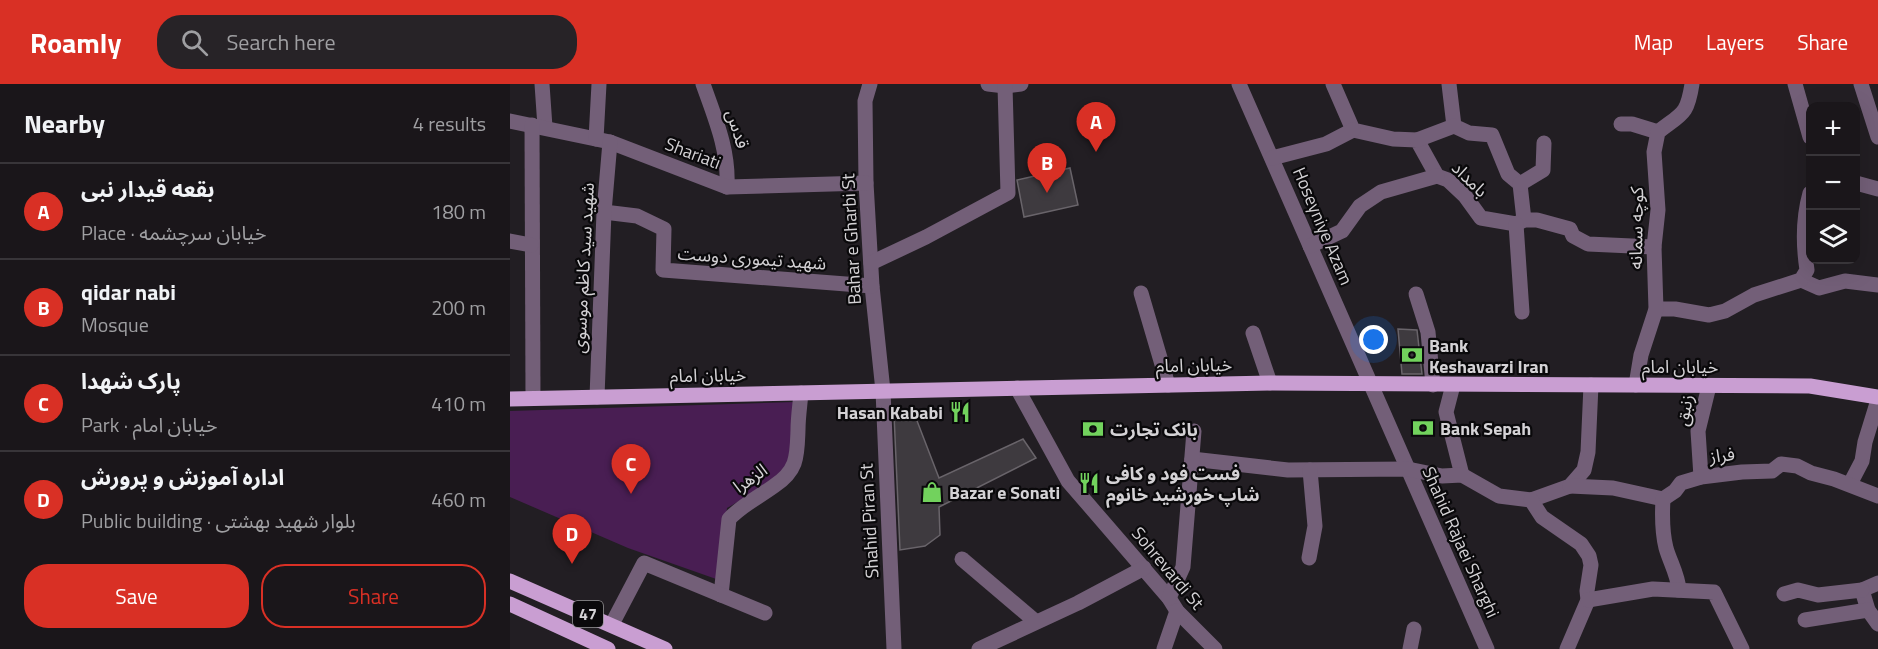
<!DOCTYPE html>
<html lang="en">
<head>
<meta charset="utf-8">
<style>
  :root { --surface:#1a161a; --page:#272327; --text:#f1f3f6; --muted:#9f9fa2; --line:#383539; --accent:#d93025 }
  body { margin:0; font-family:"Titillium Web","Noto Sans Arabic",sans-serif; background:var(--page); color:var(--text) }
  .controls { position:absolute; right:18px; top:18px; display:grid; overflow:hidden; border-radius:12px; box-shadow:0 6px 24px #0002 }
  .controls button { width:54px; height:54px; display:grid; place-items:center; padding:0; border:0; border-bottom:2px solid var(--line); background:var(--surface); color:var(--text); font:30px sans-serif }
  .you { position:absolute; left:864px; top:256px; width:21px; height:21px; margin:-15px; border:4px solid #fff; border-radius:50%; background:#1a73e8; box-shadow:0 0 0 9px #1a73e833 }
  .badge { display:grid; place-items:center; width:39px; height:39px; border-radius:50%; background:var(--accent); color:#fff; font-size:20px; font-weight:700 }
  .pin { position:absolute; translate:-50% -50px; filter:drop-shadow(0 2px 3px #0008) }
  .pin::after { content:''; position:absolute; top:32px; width:21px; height:18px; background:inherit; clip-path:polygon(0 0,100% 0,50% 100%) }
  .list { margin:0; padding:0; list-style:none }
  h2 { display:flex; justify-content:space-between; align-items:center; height:78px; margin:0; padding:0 24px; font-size:26px }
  h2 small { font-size:20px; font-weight:400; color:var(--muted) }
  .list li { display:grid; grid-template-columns:39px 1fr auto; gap:18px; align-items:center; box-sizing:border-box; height:96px; padding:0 24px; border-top:2px solid var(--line) }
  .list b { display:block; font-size:22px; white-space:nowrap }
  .list p { margin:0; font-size:20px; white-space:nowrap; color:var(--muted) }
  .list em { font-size:20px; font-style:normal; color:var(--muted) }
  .actions { display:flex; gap:12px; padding:18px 24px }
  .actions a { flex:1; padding:14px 0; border:2px solid var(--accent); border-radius:24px; text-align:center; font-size:21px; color:var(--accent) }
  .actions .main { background:var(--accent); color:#fff }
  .icon { flex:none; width:33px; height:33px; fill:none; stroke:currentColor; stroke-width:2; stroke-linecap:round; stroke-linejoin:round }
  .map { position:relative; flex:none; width:1368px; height:565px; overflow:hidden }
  header { display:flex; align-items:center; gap:36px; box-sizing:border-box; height:84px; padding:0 30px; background:var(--accent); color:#fff }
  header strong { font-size:28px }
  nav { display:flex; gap:33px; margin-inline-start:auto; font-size:21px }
  .search { width:420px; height:54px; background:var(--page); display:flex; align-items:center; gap:15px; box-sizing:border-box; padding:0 21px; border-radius:24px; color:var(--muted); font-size:22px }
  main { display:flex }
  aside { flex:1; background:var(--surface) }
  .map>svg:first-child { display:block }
  .green { fill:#491e53 }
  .building { fill:#3e3a3f; stroke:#69646a; stroke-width:1.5 }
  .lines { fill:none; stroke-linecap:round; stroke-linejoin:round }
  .minor { stroke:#735f78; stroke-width:15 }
  .major { stroke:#c99ed2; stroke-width:15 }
  .labels { text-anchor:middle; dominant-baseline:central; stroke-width:4.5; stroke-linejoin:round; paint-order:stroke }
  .shield { fill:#0a090b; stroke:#979698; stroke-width:1.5 }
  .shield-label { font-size:16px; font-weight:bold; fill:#d4d2d5 }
  .street-label { font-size:18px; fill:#d4d2d5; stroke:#0a090b }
  .poi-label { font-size:18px; font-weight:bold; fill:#d4d2d5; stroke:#0a090b; text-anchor:start }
</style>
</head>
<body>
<header>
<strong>Roamly</strong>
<div class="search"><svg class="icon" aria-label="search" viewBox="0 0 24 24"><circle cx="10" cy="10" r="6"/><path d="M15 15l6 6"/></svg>Search here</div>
<nav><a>Map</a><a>Layers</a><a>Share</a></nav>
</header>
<main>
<aside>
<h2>Nearby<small>4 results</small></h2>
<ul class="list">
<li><span class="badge">A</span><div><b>بقعه قیدار نبی</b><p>Place · خیابان سرچشمه</p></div><em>180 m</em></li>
<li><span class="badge">B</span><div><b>qidar nabi</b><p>Mosque</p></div><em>200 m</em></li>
<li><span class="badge">C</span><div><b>پارک شهدا</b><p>Park · خیابان امام</p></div><em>410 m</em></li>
<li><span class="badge">D</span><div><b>اداره آموزش و پرورش</b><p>Public building · بلوار شهید بهشتی</p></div><em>460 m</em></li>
</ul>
<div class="actions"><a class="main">Save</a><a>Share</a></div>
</aside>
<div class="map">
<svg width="1368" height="565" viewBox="0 0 1368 565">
  <rect width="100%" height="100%" fill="#221e23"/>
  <path class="green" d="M285 318C284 333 286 356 283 371 277 393 236 413 217 424L209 496 118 464 0 413V327Z"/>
  <g class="building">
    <polygon points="560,84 568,121 514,133 507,96"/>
    <polygon points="888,245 907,246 912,290 892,290"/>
    <polygon points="404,329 429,394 513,355 526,374 429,423 430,451 415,462 390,466 384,330"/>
  </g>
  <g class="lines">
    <g class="minor">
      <polyline points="32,0 35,43"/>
      <path d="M193 0C205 34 219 66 217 103"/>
      <polyline points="360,0 355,17 356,99 362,202 373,307 384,565"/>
      <polyline points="478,0 495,2 511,0"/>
      <polyline points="729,0 977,565"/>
      <polyline points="823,0 843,46 883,55 907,56 927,92 938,96 955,112 971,134 1006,140 1014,136 1027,136 1060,145 1063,152 1078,160 1144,163"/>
      <polyline points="939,0 944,42 959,49 982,51 998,90 1010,100 1014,136"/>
      <polyline points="1285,0 1300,53"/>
      <polyline points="1351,0 1368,53"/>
      <polyline points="0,37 100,58 217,103 356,99"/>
      <polyline points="1111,40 1122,40 1148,48"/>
      <polyline points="22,41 23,314"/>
      <polyline points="86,55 89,0"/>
      <polyline points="907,56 944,42"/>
      <polyline points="762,74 816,60 843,46"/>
      <polyline points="1346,99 1368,105"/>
      <polyline points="1010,100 1033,86 1034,59"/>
      <polyline points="94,128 127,132 154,145 153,186 362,202"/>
      <polyline points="1006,140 1012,228"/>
      <polyline points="0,157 21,161"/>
      <polyline points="800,162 832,147 850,122 871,108 927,92"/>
      <polyline points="361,179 416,153 498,109 495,2"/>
      <polyline points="1291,196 1309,204 1335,197 1368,201"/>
      <polyline points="631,209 658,301"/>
      <polyline points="906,210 918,248 923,301"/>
      <path d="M1146 225H1165L1199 231 1215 227 1244 211 1291 196 1297 186C1293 160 1293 134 1300 109"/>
      <polyline points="743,249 760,299"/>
      <polyline points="943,301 936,328 952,391"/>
      <path d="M1126 301 1131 271 1146 225 1144 163 1148 126 1144 68 1148 48C1172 29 1177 32 1182 0"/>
      <polyline points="507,304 558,397 659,514 667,527 705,565"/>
      <polyline points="87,313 94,128 100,58"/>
      <polyline points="682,375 778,386 898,385 932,392 952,391 989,412 1021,416 1060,402 1074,386 1078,368 1081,301"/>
      <polyline points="1191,393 1188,347 1199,302"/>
      <polyline points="1340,400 1352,377 1355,358 1368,316"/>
      <polyline points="1060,402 1103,404 1153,415 1165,407 1171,399 1191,393 1232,388 1262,387 1271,380 1287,382 1301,389 1324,395 1368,412"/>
      <path d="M1153 415C1152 432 1152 448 1156 464 1160 478 1168 491 1169 506"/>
      <polyline points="1021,416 1032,433 1071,460 1079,472 1081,481 1077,507 1078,516 1057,565"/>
      <polyline points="799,474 805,442 800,386"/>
      <polyline points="452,475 525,537"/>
      <polyline points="1368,499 1352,506 1358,526 1368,540"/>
      <polyline points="1274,510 1288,506 1308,511 1352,506"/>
      <path d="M211 511 219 435C232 421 249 413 264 402 288 386 287 372 288 346 288 333 290 321 291 309"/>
      <polyline points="659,514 673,483 684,347"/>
      <polyline points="1078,516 1143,505 1204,508 1232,565"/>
      <polyline points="1295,536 1358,526"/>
      <polyline points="102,540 134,479 255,529"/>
      <polyline points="469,565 568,519 634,484"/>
      <polyline points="654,565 667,527"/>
      <polyline points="900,565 904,545"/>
    </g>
    <g class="major">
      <polyline points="0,315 760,299 1300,302 1368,313"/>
      <polyline points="0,497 155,565"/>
      <polyline points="0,520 98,565"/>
    </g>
  </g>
  <defs>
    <symbol id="bank-bare" viewBox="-9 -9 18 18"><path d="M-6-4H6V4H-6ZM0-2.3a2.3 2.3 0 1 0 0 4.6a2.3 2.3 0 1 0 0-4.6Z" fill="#72d25d" stroke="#0a090b" stroke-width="2.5" paint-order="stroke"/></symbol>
    <symbol id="restaurant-bare" viewBox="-9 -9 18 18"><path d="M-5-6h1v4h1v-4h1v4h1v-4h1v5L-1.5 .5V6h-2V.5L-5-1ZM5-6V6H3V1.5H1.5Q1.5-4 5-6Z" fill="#72d25d" stroke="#0a090b" stroke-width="2.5" paint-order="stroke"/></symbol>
    <symbol id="shop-bare" viewBox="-9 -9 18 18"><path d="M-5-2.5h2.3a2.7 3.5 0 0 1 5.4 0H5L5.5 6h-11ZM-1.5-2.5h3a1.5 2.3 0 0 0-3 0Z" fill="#72d25d" stroke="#0a090b" stroke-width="2.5" paint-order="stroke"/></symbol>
  </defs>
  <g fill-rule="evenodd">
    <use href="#bank-bare" x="887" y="256" width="30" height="30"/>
    <use href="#restaurant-bare" x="435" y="313" width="30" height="30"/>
    <use href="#bank-bare" x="898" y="329" width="30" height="30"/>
    <use href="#bank-bare" x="568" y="330" width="30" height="30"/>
    <use href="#restaurant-bare" x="564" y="384" width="30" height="30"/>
    <use href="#shop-bare" x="407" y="393" width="30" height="30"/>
  </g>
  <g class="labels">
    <rect class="shield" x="63" y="517" width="30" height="26" rx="4.5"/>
    <g class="shield-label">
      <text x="78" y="530">47</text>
    </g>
    <g class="street-label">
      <text transform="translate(228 45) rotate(73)">قدس</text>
      <text transform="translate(183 69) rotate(21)">Shariati</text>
      <text transform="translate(960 95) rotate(44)">بامداد</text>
      <text transform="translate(813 142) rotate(67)">Hoseyniye Azam</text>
      <text transform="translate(1126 144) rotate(-89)">کوچه سمانه</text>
      <text transform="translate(341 155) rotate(-93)">Bahar e Gharbi St</text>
      <text transform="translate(242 174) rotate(4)">شهید تیموری دوست</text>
      <text transform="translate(73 184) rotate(-87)">شهید سید کاظم موسوی</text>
      <text transform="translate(684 281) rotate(-1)">خیابان امام</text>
      <text x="1170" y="282">خیابان امام</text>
      <text transform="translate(198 291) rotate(-1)">خیابان امام</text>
      <text transform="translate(1174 326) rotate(-79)">زنبق</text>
      <text transform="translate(1212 371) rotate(-7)">فراز</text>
      <text transform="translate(240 394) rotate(-35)">الزهرا</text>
      <text transform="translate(359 437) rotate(-93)">Shahid Piran St</text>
      <text transform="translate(951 458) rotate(66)">Shahid Rajaei Sharghi</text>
      <text transform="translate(658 484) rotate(50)">Sohrevardi St</text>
    </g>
    <g class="poi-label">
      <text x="919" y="261">Bank<tspan x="919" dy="21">Keshavarzi Iran</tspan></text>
      <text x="433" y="328" text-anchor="end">Hasan Kababi</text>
      <text x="930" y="344">Bank Sepah</text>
      <text x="600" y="345">بانک تجارت</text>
      <text x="596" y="389">فست فود و کافی<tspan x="596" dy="21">شاپ خورشید خانوم</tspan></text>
      <text x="439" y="408">Bazar e Sonati</text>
    </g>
  </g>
</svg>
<div class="controls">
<button>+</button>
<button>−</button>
<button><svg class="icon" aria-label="layers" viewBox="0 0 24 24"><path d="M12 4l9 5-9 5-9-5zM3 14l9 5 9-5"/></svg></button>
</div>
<div class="you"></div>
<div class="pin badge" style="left:586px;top:68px">A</div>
<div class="pin badge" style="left:537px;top:109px">B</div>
<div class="pin badge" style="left:121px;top:410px">C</div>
<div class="pin badge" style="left:62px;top:480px">D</div>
</div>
</main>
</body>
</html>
